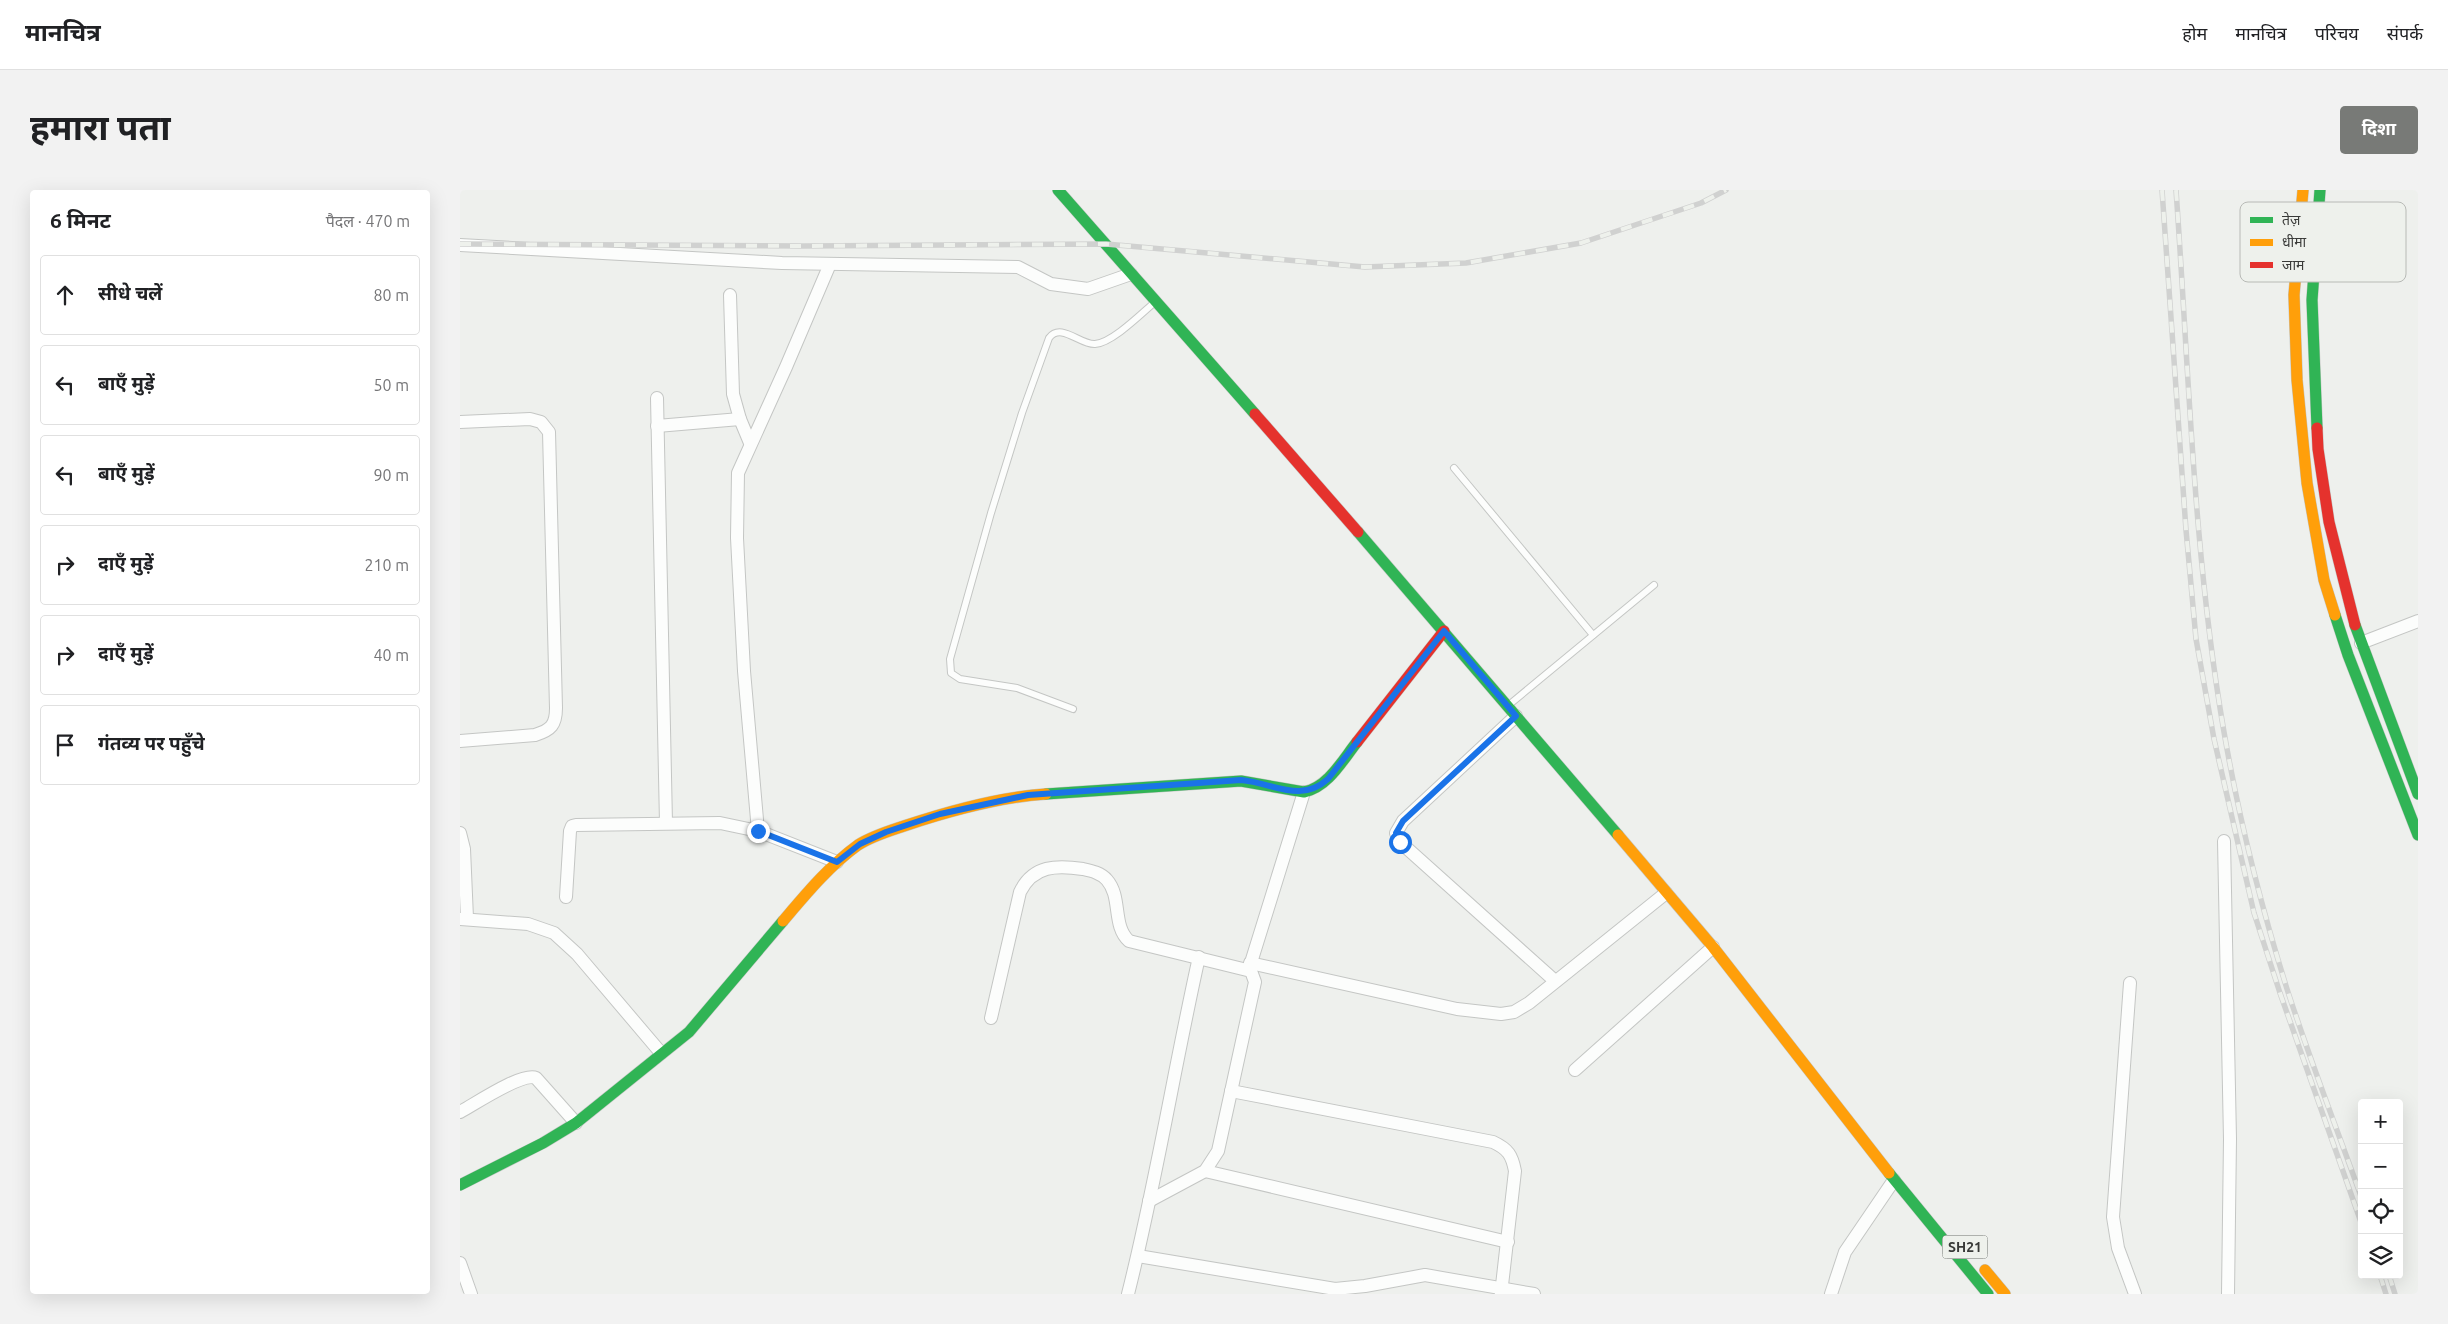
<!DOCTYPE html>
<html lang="hi">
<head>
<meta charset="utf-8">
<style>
  :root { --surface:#fff; --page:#f2f2f2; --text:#202124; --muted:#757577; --line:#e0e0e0; --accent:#787a77 }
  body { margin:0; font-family:Ubuntu,"Noto Sans Devanagari",sans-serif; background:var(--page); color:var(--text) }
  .controls { position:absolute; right:15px; bottom:15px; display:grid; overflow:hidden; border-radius:5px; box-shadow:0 5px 20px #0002 }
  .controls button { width:45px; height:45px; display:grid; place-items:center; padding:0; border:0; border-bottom:1px solid var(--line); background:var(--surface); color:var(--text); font:25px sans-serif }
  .stop { position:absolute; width:15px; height:15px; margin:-11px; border:4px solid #1a73e8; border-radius:50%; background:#fff }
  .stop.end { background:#1a73e8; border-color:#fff; box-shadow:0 1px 5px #0008 }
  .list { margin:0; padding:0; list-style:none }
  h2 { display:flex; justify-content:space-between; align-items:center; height:65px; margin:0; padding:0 20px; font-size:21px }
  h2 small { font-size:16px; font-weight:400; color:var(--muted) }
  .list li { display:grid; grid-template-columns:32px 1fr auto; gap:15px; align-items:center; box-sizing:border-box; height:80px; margin:0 10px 10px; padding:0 10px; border:1px solid var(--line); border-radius:5px }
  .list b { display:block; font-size:19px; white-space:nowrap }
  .list em { font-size:16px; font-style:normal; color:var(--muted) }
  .icon { flex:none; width:28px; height:28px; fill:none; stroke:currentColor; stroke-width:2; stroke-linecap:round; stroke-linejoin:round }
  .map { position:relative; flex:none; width:1958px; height:1104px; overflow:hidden; border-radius:5px }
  header { display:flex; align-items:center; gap:30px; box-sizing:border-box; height:70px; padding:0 25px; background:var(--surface); border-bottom:1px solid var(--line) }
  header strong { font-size:24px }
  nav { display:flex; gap:28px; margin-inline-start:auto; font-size:18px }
  .intro { display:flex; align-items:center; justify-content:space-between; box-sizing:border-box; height:120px; padding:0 30px }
  h1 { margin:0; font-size:35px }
  .button { padding:12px 22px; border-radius:5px; background:var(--accent); color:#fff; font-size:18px; font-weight:700 }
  main { display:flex; gap:30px; padding:0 30px }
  aside { flex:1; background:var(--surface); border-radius:5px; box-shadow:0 5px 20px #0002 }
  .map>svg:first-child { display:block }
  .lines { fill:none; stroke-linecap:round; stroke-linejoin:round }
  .lane-casing { stroke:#c4c6c4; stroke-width:8 }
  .street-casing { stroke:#c4c6c4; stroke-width:14 }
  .fast-casing { stroke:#c4c6c4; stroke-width:12 }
  .slow-casing { stroke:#c4c6c4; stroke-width:12 }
  .jam-casing { stroke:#c4c6c4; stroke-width:12 }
  .lane { stroke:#fcfdfc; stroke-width:6 }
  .street { stroke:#fcfdfc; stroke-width:12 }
  .fast { stroke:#30b455; stroke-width:11 }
  .slow { stroke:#ff9f0a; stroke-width:11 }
  .jam { stroke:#e5322d; stroke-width:11 }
  .rail-casing { stroke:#d0d1d0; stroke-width:5.5 }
  .rail { stroke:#eef1ec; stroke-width:4; stroke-dasharray:11; stroke-linecap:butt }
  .route { stroke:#1a73e8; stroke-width:6 }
  .labels { text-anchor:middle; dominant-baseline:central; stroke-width:4; stroke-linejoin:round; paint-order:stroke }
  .shield { fill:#eef1ec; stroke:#6f716e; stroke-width:1 }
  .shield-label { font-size:14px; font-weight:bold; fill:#393a38 }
  .key { fill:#eef1ec; stroke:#b8bab6; stroke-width:1 }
  .key-label { font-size:14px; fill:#393a38 }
</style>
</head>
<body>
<header>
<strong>मानचित्र</strong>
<nav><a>होम</a><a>मानचित्र</a><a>परिचय</a><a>संपर्क</a></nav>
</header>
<div class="intro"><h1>हमारा पता</h1><a class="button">दिशा</a></div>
<main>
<aside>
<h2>6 मिनट<small>पैदल · 470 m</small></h2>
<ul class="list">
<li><svg class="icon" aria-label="ahead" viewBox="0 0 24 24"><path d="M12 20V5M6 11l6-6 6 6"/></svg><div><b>सीधे चलें</b></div><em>80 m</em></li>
<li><svg class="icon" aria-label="left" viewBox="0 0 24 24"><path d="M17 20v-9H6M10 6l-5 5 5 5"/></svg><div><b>बाएँ मुड़ें</b></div><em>50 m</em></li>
<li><svg class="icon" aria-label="left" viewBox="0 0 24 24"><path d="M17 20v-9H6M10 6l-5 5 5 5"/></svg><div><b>बाएँ मुड़ें</b></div><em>90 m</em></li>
<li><svg class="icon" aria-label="right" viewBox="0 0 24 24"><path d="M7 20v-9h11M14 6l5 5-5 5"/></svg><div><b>दाएँ मुड़ें</b></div><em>210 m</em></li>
<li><svg class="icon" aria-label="right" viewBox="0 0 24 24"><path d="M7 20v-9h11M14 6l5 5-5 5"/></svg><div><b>दाएँ मुड़ें</b></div><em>40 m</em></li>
<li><svg class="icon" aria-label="arrive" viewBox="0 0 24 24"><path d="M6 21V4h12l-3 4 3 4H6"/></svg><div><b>गंतव्य पर पहुँचे</b></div></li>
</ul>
</aside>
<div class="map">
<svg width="1958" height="1104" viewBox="0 0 1958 1104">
  <rect width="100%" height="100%" fill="#eef0ed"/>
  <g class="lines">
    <defs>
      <g id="lane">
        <polyline points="994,278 1133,445"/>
        <polyline points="1050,514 1194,395"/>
        <path d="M613 519 557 498 500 489 491 483 490 469 531 323 562 223 589 148C601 132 620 155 635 154 652 153 681 124 695 112"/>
      </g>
      <g id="street">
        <polyline points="0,55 322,73 558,77 591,94 628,99 671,84"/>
        <polyline points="270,105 273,204 280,229 290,253"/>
        <polyline points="197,208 206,633"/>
        <path d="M0 232 70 229 81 232 89 242 96 518C96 535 91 540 75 545L0 551"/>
        <polyline points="197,236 280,229"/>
        <polyline points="1901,453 1958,431"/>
        <polyline points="1056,526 943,631 936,643 940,652 1095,791"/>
        <polyline points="298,641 284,481 277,348 278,283 326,177 370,74"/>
        <polyline points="0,643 4,659 7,728"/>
        <polyline points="1764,651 1770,949 1768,1104"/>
        <polyline points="106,707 110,641 112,636 116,635 260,633 298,641 377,672"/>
        <polyline points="0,729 68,734 94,743 117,764 201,863"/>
        <polyline points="790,773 997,819 1041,824 1054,822 1069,813 1206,703"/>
        <polyline points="789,779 844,602"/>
        <polyline points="1670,793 1653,1027 1658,1058 1675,1104"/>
        <path d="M531 828 560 702C573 675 597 675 623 679 632 681 641 683 647 690 662 707 652 736 669 751L791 781 795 792 758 961 745 981 689 1011"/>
        <polyline points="1115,880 1253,757"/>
        <path d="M771 901 1033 952C1048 959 1052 965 1055 981L1041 1104"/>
        <path d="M0 922C15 914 62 882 76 888L116 933"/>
        <polyline points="745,981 1048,1052"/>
        <polyline points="678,1066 875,1099 905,1096 965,1085 1074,1104"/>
        <polyline points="0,1073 11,1104"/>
        <path d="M668 1104C696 993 714 879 739 767"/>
        <polyline points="1371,1104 1385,1062 1434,990"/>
      </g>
      <g id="fast">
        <polyline points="598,0 795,224"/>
        <polyline points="1857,238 1852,110 1860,0"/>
        <polyline points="898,342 1158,645"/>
        <polyline points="1875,425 1888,465 1958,645"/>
        <polyline points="1895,435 1958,604"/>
        <path d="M586 604 781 591 844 602C868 597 882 571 897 552"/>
        <polyline points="1429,983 1528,1104"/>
        <polyline points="0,995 83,953 116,933 229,842 323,731"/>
      </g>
      <g id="slow">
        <polyline points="1843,0 1834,105 1837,190 1847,293 1864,390 1875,425"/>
        <polyline points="1158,645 1253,757 1429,983"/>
        <path d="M323 731C346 704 369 676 398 655 412 646 429 641 444 636 489 621 538 607 586 604"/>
        <polyline points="1525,1080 1545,1104"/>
      </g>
      <g id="jam">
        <polyline points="795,224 898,342"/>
        <polyline points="1857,238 1858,259 1869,332 1895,435"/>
        <polyline points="897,552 984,441"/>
      </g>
    </defs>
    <use href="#lane" class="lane-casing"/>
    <use href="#street" class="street-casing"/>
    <use href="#fast" class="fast-casing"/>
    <use href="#slow" class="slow-casing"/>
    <use href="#jam" class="jam-casing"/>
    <use href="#lane" class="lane"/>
    <use href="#street" class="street"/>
    <use href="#fast" class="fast"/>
    <use href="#slow" class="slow"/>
    <use href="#jam" class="jam"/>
    <defs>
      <g id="rail">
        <polyline points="1702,0 1726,340 1736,449 1754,549 1794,723 1820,803 1902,1035"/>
        <path d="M1716 0C1729 181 1733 363 1764 542 1779 629 1801 716 1827 799 1850 870 1877 939 1902 1009"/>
        <polyline points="0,54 343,56 646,54 905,77 1006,73 1121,53 1241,13 1266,0"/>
        <polyline points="1920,1085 1926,1104"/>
        <polyline points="1929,1085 1935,1104"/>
      </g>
    </defs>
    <use href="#rail" class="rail-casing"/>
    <use href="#rail" class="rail"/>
  </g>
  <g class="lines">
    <path class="route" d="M298 641 377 672 400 654 426 642 480 624 568 605 781 590C814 593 840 614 868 589L984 441 1056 526 943 631 936 643 940 652"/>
  </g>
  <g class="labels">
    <rect class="shield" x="1482.5" y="1045.5" width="45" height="23" rx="4"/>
    <g class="shield-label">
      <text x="1505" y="1057">SH21</text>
    </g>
  </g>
  <rect x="1780" y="12" width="166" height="80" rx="8" class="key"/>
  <rect x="1790" y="27" width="23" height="6" fill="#30b455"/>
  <rect x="1790" y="49" width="23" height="7" fill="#ff9f0a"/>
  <rect x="1790" y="72" width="23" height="6" fill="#e5322d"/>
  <g class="key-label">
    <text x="1822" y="35">तेज़</text>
    <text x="1822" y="57">धीमा</text>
    <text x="1822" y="80">जाम</text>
  </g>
</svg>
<div class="controls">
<button>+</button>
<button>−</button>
<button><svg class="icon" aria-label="locate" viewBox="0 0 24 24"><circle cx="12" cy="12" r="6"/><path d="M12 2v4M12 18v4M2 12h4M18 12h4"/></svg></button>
<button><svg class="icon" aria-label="layers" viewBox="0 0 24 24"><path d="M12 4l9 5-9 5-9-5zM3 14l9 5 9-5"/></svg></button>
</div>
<div class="stop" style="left:940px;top:652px"></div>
<div class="stop end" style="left:298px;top:641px"></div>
</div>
</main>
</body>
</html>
